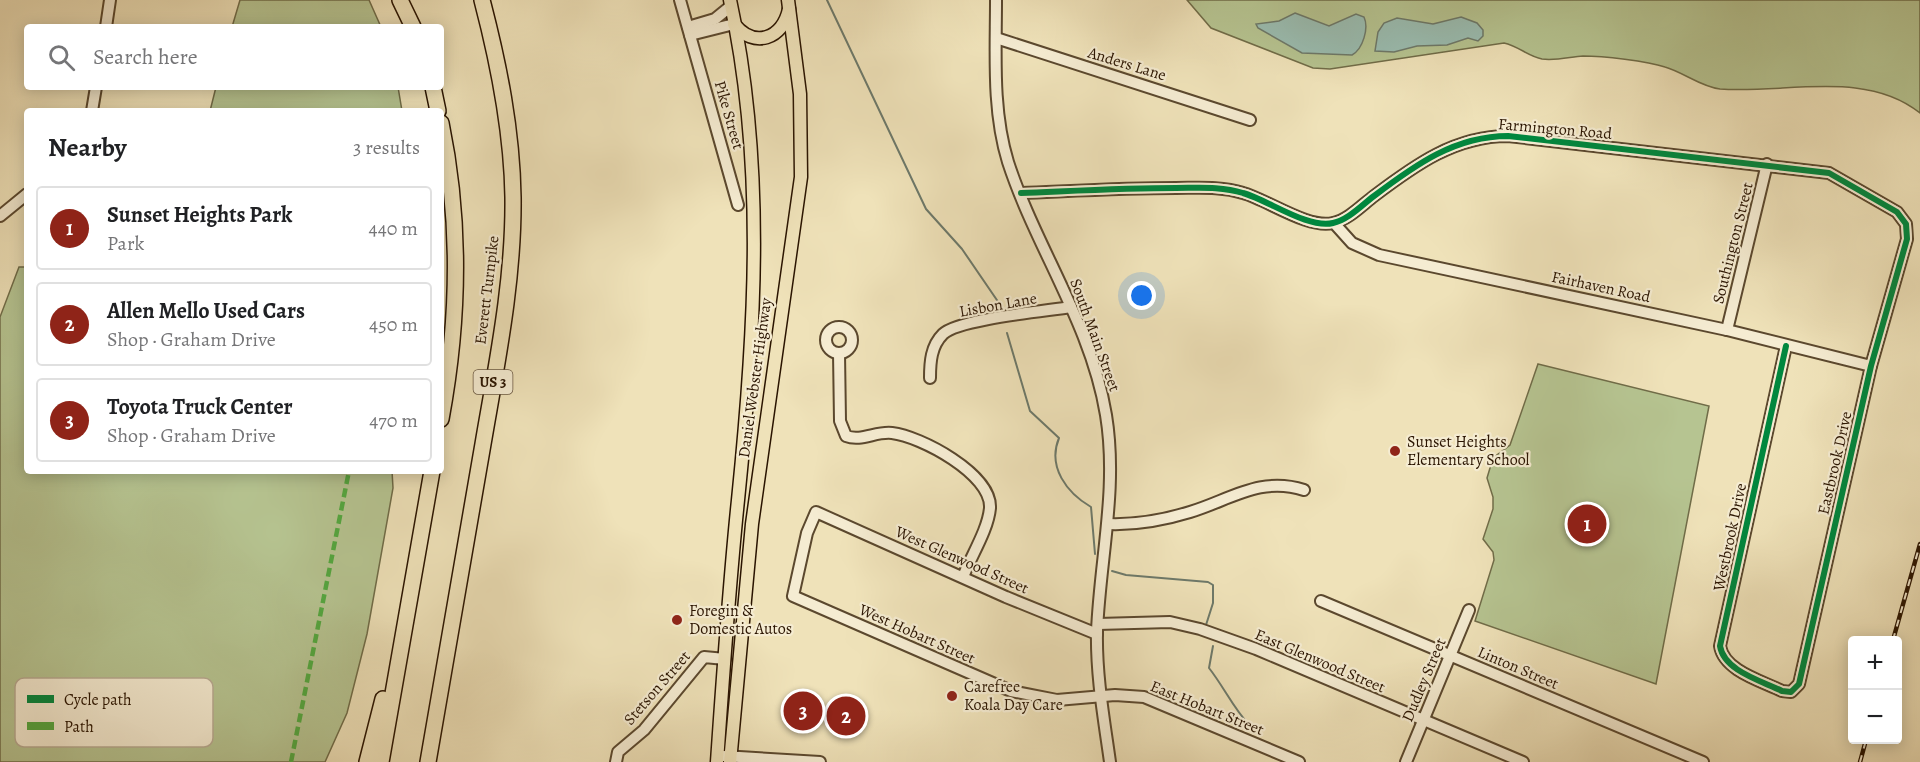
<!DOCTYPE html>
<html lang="en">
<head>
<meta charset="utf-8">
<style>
  :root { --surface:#fff; --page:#f6f6f6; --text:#202124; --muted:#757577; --line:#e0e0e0; --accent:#8f2418 }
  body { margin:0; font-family:Alegreya,serif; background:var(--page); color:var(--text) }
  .controls { position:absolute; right:18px; bottom:18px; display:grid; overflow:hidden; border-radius:6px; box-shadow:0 3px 15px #0003 }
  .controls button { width:54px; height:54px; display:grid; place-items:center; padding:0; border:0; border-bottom:2px solid var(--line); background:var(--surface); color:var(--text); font:30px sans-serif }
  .you { position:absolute; left:1142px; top:296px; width:21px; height:21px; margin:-15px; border:4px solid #fff; border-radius:50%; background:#1a73e8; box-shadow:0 0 0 9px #1a73e833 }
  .badge { display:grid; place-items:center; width:39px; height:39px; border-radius:50%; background:var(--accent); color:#fff; font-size:20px; font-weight:700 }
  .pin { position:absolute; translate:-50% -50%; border:3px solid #fff; box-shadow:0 2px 6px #0006 }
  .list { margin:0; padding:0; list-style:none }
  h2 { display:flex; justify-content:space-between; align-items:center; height:78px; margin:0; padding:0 24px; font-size:26px }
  h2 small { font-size:20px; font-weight:400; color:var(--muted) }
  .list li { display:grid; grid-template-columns:39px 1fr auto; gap:18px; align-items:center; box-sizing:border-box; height:84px; margin:0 12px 12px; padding:0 12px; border:2px solid var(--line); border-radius:6px }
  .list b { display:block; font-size:22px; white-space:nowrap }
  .list p { margin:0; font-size:20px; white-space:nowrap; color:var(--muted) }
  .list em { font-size:20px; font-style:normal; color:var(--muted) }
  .icon { flex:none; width:33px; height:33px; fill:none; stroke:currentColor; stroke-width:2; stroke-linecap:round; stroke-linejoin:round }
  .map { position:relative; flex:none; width:1920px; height:762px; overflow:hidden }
  .search { position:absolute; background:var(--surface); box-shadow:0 3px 15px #0003; left:24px; top:24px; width:420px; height:66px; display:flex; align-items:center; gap:15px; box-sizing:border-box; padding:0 21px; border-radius:6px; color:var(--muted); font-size:22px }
  .panel { position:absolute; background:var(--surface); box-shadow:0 3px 15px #0003; left:24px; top:108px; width:420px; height:366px; border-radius:6px }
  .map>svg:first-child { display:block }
  .green { fill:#b6c491; stroke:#706c48; stroke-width:1.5 }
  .water { fill:#9abdb1; stroke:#6d796a; stroke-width:1.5 }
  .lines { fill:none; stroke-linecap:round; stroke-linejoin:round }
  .stream { stroke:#6d796a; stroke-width:2 }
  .minor-casing { stroke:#5b482e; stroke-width:14 }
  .major-casing { stroke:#2a1400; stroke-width:15 }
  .highway-casing { stroke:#2a1400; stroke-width:18 }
  .minor { stroke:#f5ecd2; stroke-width:10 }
  .major { stroke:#efe2b9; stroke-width:12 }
  .highway { stroke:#efe2b9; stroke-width:15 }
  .rail-casing { stroke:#2a1400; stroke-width:4.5 }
  .rail { stroke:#f5ecd2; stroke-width:2; stroke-dasharray:7; stroke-linecap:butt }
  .quiet { stroke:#53a840; stroke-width:4.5; stroke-dasharray:9 4.5; stroke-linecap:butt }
  .cycleway-casing { stroke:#f5ecd2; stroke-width:10 }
  .cycleway { stroke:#00873e; stroke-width:6 }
  .poi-dot { fill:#8f2418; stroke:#f5ecd2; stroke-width:2 }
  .labels { text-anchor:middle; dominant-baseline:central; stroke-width:4.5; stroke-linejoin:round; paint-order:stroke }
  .shield { fill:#f5ecd2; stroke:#67553f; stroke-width:1.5 }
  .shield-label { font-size:15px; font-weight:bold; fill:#2a1400 }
  .street-label { font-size:16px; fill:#2a1400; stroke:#f5ecd2 }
  .poi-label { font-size:16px; fill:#2a1400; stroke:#f5ecd2; text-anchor:start }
  .key { fill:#f5ecd2; stroke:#b8ab93; stroke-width:1.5 }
  .key-label { font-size:16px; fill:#2a1400 }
</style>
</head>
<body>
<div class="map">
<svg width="1920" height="762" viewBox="0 0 1920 762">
  <rect width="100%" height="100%" fill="#efe2b9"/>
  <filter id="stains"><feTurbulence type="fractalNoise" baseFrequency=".00333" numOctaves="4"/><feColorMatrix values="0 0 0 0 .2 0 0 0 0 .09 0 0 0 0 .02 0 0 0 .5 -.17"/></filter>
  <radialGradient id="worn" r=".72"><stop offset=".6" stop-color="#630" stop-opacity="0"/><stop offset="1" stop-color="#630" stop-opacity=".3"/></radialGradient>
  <g class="green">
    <polygon points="240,0 369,0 381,27 232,27"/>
    <path d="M1187 0H1920V113C1865 69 1786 94 1720 89 1701 87 1683 72 1665 67 1647 61 1603 56 1583 56 1570 57 1555 61 1542 59 1528 56 1518 46 1504 43L1330 69 1313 68 1211 28Z"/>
    <polygon points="216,87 398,87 402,111 210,111"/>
    <polygon points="19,267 27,267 27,471 392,471 393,488 367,634 347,713 325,762 0,762 0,317"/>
    <polygon points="1538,364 1709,406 1656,684 1475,621 1494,560 1493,552 1483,539 1493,509 1493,497 1487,478 1493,458 1510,445"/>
  </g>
  <g class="water">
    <path d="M1295 13 1329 26 1356 14 1364 17C1369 28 1363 49 1352 55L1302 53 1258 28 1256 24 1279 21Z"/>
    <polygon points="1461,17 1477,23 1483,30 1483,36 1478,41 1468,38 1447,45 1417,46 1394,52 1375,51 1378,32 1384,23 1397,18 1433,24"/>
  </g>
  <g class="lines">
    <g class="stream">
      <polyline points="827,0 926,209 962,249 1001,306"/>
      <path d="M1007 333 1030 411 1059 438C1047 467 1067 493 1091 507L1095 554"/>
      <polyline points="1112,571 1126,575 1208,582 1213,585 1213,603 1206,625"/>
      <path d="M1213 646 1209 668C1224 687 1233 708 1250 726"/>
    </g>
    <defs>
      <g id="minor">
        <polyline points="680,0 738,205"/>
        <path d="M996 0C996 54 992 110 1008 162 1036 248 1091 324 1106 415 1118 488 1100 559 1097 631 1096 675 1104 719 1110 762"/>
        <polyline points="106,27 110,0"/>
        <polyline points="688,27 715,19 731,6"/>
        <polyline points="690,35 734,24"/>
        <polyline points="996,38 1250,120"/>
        <polyline points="92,111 96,87"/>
        <path d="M1021 193C1072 191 1124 188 1176 188 1198 188 1221 186 1243 193 1268 200 1308 229 1333 223 1348 220 1362 205 1374 196 1415 165 1455 136 1508 136L1829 173 1897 212 1906 224 1907 239 1871 366 1799 684 1791 692 1782 691C1762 681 1724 671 1720 646L1786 346"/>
        <polyline points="0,216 27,194"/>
        <polyline points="1334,223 1352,243 1379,255 1727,330 1871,366"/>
        <circle cx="839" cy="340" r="13"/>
        <polyline points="1727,330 1767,164"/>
        <path d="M839 353 840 421 846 436C861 442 876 431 892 433 920 436 992 474 990 508 988 530 971 556 963 577"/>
        <path d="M930 378C930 362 931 346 943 334 958 319 1047 311 1071 307"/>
        <path d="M1108 524C1134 525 1164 520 1190 512 1230 500 1260 476 1304 490"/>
        <polyline points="1321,601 1703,762"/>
        <polyline points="1098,624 1170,622 1200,629 1256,649 1523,762"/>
        <polyline points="1097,634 1006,597 816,512 807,533 793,596 1011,691 1057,700 1115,695 1144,697 1299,762"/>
        <polyline points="723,756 820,762"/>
        <polyline points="616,762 618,752 644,730 704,657 725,659"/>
        <polyline points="1406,762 1469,610"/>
      </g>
      <g id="major">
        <path d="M734 24C754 49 783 39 789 9"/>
        <path d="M717 762C723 675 729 587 738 500 755 334 766 165 730 0"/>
        <polyline points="730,762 752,524 801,177 800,94 788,0"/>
      </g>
      <g id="highway">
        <polyline points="400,0 413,27"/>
        <polyline points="433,87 438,111"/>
        <path d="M441 123C461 220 459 322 441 419"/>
        <polyline points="367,762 383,699"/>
        <polyline points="381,762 432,471"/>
        <path d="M428 762C447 656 465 550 483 444 497 362 514 280 513 197 512 130 499 65 482 0"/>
      </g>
    </defs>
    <use href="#minor" class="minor-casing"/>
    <use href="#major" class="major-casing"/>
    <use href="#highway" class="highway-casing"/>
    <use href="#minor" class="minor"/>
    <use href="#major" class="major"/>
    <use href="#highway" class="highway"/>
    <defs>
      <g id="rail">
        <polyline points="1893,640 1920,544"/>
        <polyline points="1860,762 1866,740"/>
      </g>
    </defs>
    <use href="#rail" class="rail-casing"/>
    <use href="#rail" class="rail"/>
    <polyline class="quiet" points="291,762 349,471"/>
    <defs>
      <path id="cycleway" d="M1021 193C1072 191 1124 188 1176 188 1198 188 1221 186 1243 193 1268 200 1308 229 1333 223 1348 220 1362 205 1374 196 1415 165 1455 136 1508 136L1829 173 1897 212 1906 224 1907 239 1871 366 1799 684 1791 692 1782 691C1762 681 1724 671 1720 646L1786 346"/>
    </defs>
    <use href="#cycleway" class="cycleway-casing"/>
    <use href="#cycleway" class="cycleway"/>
  </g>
  <g class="poi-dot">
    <circle cx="1395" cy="451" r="6"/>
    <circle cx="677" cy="620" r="6"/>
    <circle cx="952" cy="696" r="6"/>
  </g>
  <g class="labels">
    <rect class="shield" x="473.5" y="370" width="39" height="24" rx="4.5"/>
    <g class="shield-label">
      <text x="493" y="382">US 3</text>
    </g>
    <g class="street-label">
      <text transform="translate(1127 64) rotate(17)">Anders Lane</text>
      <text transform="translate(729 115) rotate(74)">Pike Street</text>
      <text transform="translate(1555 129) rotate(5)">Farmington Road</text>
      <text transform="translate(1733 243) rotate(-76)">Southington Street</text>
      <text transform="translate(1601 287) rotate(12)">Fairhaven Road</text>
      <text transform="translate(487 290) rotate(-83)">Everett Turnpike</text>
      <text transform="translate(998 305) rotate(-10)">Lisbon Lane</text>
      <text transform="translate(1095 335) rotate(70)">South Main Street</text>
      <text transform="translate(755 378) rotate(-82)">Daniel Webster Highway</text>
      <text transform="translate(1835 463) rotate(-77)">Eastbrook Drive</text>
      <text transform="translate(1730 537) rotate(-78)">Westbrook Drive</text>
      <text transform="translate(962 560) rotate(24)">West Glenwood Street</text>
      <text transform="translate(917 634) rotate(24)">West Hobart Street</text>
      <text transform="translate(1320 661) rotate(23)">East Glenwood Street</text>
      <text transform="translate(1518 668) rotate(23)">Linton Street</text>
      <text transform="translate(1424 680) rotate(-67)">Dudley Street</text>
      <text transform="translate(657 688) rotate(-49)">Stetson Street</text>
      <text transform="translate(1207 708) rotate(22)">East Hobart Street</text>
    </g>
    <g class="poi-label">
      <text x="1407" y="442">Sunset Heights<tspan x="1407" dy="18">Elementary School</tspan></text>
      <text x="689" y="611">Foregin &amp;<tspan x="689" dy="18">Domestic Autos</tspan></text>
      <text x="964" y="687">Carefree<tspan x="964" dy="18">Koala Day Care</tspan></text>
    </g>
  </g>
  <rect x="15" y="678" width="198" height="69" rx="9" class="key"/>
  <rect x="27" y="695" width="27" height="8" fill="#00873e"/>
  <rect x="27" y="722" width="27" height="8" fill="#53a840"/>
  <g class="key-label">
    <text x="64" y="705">Cycle path</text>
    <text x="64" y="732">Path</text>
  </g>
  <rect width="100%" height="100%" filter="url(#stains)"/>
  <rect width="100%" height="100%" fill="url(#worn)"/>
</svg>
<div class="controls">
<button>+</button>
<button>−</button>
</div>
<div class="you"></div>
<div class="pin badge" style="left:1587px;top:524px">1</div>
<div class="pin badge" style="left:846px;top:716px">2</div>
<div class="pin badge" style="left:803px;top:711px">3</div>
<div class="search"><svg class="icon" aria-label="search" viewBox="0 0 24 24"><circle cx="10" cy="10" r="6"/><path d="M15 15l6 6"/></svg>Search here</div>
<section class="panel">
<h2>Nearby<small>3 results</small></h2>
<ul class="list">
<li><span class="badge">1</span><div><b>Sunset Heights Park</b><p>Park</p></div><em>440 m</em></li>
<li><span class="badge">2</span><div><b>Allen Mello Used Cars</b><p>Shop · Graham Drive</p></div><em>450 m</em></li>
<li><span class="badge">3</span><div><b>Toyota Truck Center</b><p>Shop · Graham Drive</p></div><em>470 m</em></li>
</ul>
</section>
</div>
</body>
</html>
